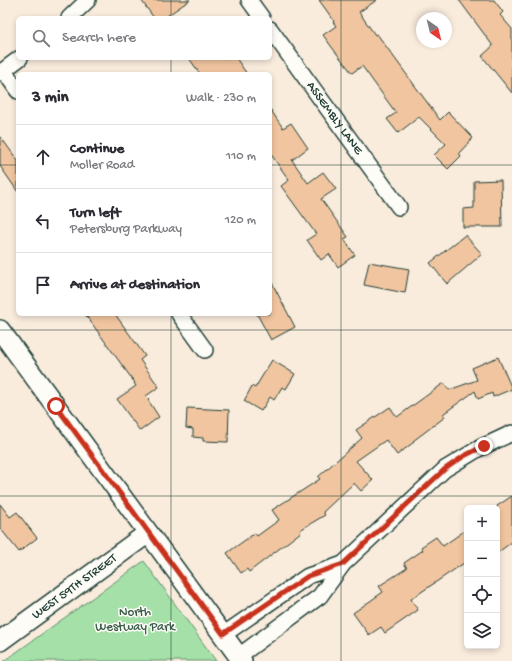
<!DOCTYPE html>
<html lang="en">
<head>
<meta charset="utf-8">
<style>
  :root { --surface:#fff; --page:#f7f7f7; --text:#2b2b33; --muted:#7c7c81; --line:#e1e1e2 }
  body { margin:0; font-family:"Gochi Hand",sans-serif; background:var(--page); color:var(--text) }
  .controls { position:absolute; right:12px; bottom:12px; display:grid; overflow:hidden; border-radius:6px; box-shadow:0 2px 6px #0003 }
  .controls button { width:36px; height:36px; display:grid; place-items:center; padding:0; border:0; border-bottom:1px solid var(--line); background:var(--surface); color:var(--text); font:20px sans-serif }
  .compass { position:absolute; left:416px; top:12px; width:36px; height:36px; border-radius:50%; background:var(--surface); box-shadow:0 2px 6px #0003; rotate:145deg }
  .stop { position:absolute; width:12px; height:12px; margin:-9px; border:3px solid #c8321e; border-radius:50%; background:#fff }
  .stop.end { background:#c8321e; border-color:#fff; box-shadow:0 1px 4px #0008 }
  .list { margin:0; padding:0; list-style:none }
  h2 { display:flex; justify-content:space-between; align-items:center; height:52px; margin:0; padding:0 16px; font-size:17px }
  h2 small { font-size:13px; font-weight:400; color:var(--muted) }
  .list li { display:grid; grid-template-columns:26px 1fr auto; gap:12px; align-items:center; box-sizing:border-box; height:64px; padding:0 16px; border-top:1px solid var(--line) }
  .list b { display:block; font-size:15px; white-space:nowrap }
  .list p { margin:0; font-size:13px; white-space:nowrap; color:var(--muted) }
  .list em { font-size:13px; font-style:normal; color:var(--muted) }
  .icon { flex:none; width:22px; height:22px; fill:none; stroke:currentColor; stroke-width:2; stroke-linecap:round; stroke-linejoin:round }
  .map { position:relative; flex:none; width:512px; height:661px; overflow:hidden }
  .search { position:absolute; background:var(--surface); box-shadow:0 2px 6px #0003; left:16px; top:16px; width:256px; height:44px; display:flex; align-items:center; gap:10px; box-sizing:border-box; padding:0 14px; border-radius:6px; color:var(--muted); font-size:15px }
  .panel { position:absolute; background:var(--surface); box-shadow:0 2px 6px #0003; left:16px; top:72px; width:256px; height:244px; border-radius:6px }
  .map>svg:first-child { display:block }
  .green { fill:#a4e0a7; stroke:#628e6e }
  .building { fill:#f1c5a0; stroke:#1f3d34 }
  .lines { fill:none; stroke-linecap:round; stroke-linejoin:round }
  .minor-casing { stroke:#1f3d34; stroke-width:18 }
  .tertiary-casing { stroke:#1f3d34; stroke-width:22 }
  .minor { stroke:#fdfcf7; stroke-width:15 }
  .tertiary { stroke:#fdfcf7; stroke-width:19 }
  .route { stroke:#c8321e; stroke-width:5 }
  .grid { fill:none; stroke:#1f3d34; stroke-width:1; stroke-opacity:0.55 }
  .labels { text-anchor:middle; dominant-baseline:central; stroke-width:3; stroke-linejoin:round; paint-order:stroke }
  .street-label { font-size:13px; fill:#1f3d34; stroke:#fdfcf7 }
  .park-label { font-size:13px; fill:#3a5e4b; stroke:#fdfcf7 }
</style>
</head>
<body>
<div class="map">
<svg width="512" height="661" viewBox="0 0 512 661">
  <rect width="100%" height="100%" fill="#f9ecdd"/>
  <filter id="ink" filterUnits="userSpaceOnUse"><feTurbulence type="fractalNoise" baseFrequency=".025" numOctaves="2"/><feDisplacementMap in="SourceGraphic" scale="8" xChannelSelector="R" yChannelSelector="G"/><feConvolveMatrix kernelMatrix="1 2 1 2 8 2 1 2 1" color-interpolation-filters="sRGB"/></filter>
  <g filter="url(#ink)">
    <polygon class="green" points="144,561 216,661 4,661"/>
    <g class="building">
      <polygon points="141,0 190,0 164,18 154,18"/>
      <polygon points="319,0 377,0 359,12 375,35 377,34 440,120 448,112 473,138 459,153 461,156 448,169 434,155 446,144 419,117 398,133 387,119 396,113 362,66 352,73 334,50 323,35 336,26 333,22 334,21"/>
      <polygon points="459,0 494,0 503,12 500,15 512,29 512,93 482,56 493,46"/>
      <polygon points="189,58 236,58 247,74 200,74"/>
      <polygon points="270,109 283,128 291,123 308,148 292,160 308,183 323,172 336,189 321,199 348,237 344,239 355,255 338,267 329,254 321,260 307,240 316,234 281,186 289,180 270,153"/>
      <polygon points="0,136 18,161 18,192 0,166"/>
      <polygon points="501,180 502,227 463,227 463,209 474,208 474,181"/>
      <polygon points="465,235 482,254 447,284 430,263"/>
      <polygon points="369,262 409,269 405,293 364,285"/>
      <polygon points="270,279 295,327 271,340 257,314 270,314"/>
      <polygon points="85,314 115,314 145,356 140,360 159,387 146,396 149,399 148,400 159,417 140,431 117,399 136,386 134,383 135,383"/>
      <polygon points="498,357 512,389 493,397 492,393 478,399 475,391 443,414 445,417 413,441 414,442 397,455 386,440 356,461 373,480 361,491 354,483 323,512 325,515 300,530 301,532 249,572 247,569 241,573 227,553 255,533 257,536 279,520 272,510 320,479 318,477 362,438 356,430 390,407 397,417 444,383 449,390 477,380 472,368"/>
      <polygon points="272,360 295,374 286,389 282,387 274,400 270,397 261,411 244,401 252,386 255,388"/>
      <polygon points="187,408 229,410 228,442 203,441 203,438 193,437 193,429 186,428"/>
      <polygon points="512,496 512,542 497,553 497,506"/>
      <polygon points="0,504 10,517 17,512 37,538 19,552 0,528"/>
      <polygon points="467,529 467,561 411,599 418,610 385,633 381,627 369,635 353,613 383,592 379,586 407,568 404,563 423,550 421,547 436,537 443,546"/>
    </g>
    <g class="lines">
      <defs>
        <g id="minor">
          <polyline points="249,0 262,18"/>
          <polyline points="69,18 88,0"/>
          <path id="s1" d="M270 29 399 207"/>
          <polyline points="4,71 18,91"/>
          <polyline points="0,73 20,58"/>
          <polyline points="179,314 205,350"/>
          <polyline points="223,635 308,576 343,564"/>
          <polyline points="239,656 320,596 343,564 445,469 478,449 512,433"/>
        </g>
        <g id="tertiary">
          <polyline points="0,330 242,661"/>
          <path id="s2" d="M0 641 148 533"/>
        </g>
      </defs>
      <use href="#minor" class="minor-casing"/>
      <use href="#tertiary" class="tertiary-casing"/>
      <use href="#minor" class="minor"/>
      <use href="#tertiary" class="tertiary"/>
    </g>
  </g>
  <g class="lines" filter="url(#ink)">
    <polyline class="route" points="56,406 223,634 308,576 343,564 445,469 464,456 484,446"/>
  </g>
  <path class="grid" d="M171 0V18M341 0V661M171 58V74M0 165H18M270 165H512M171 314V661M0 330H512M0 496H512"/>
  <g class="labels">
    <g class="street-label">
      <text stroke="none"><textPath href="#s1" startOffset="110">ASSEMBLY LANE</textPath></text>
      <text stroke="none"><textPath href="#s2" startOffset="92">WEST 59TH STREET</textPath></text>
    </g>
    <g class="park-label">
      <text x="135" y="612">North<tspan x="135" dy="15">Westway Park</tspan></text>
    </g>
  </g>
</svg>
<div class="controls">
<button>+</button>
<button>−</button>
<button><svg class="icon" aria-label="locate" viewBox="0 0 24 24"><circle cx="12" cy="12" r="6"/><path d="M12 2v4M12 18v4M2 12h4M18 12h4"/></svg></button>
<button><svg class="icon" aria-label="layers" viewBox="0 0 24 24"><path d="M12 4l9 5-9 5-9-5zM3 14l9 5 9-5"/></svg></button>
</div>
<svg class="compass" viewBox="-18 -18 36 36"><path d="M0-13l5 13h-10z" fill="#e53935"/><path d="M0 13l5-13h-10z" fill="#7c7c81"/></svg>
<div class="stop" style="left:56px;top:406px"></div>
<div class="stop end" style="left:484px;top:446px"></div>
<div class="search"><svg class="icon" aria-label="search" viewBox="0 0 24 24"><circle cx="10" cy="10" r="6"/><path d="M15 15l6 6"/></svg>Search here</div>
<section class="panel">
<h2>3 min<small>Walk · 230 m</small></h2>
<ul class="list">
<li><svg class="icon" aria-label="ahead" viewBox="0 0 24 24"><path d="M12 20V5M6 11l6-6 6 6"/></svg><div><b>Continue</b><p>Moller Road</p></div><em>110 m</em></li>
<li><svg class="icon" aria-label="left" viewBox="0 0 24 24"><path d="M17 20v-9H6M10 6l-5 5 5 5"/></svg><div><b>Turn left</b><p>Petersburg Parkway</p></div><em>120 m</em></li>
<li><svg class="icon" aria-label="arrive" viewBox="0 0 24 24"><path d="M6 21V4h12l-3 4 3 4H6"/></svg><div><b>Arrive at destination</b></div></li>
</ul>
</section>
</div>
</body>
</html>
